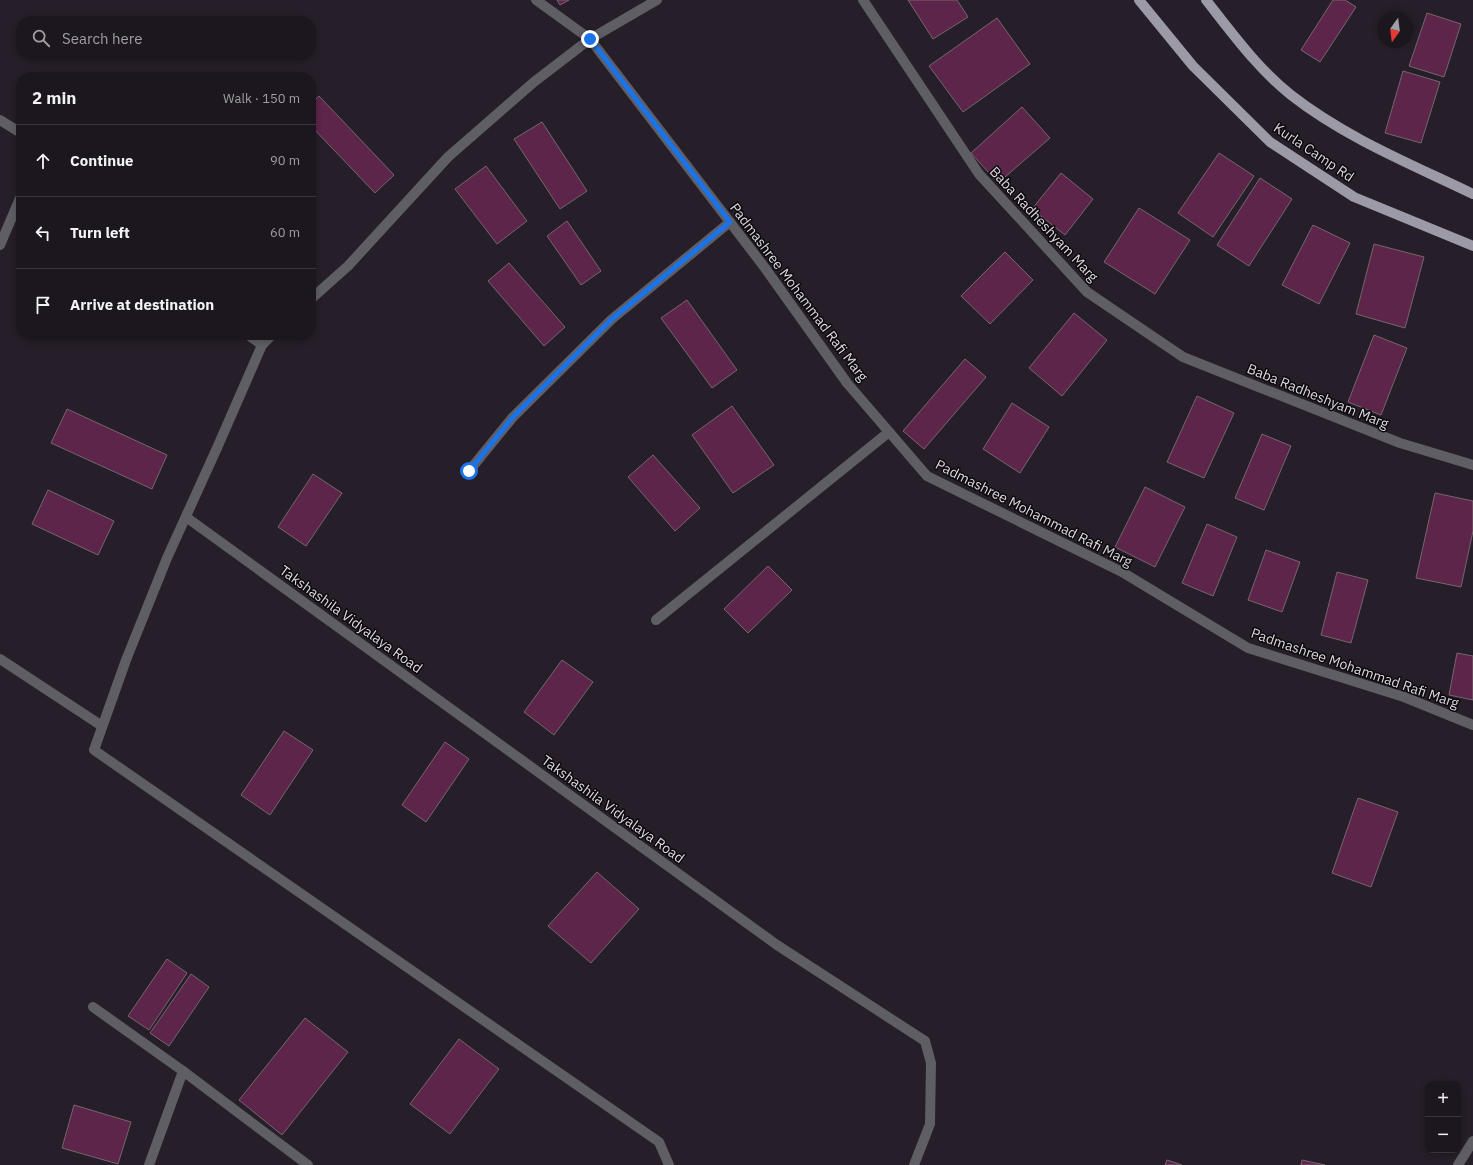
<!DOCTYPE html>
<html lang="en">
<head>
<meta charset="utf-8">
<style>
  :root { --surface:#1c161e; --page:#251f27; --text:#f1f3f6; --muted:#a09fa4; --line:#3a353c }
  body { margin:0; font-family:"IBM Plex Sans",sans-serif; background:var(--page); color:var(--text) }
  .controls { position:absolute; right:12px; bottom:12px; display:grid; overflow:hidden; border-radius:8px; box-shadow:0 2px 6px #0003 }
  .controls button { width:36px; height:36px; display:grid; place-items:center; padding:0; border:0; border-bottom:1px solid var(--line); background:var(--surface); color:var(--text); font:20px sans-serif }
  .compass { position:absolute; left:1377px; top:12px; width:36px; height:36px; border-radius:50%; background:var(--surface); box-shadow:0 2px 6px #0003; rotate:194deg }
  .stop { position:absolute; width:12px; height:12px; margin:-9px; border:3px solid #1a73e8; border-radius:50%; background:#fff }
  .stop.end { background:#1a73e8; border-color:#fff; box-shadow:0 1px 4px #0008 }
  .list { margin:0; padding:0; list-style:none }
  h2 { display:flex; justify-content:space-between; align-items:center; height:52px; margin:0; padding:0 16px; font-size:17px }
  h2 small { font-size:13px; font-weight:400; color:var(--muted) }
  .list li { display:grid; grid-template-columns:26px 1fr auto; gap:12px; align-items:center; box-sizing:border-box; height:72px; padding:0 16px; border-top:1px solid var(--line) }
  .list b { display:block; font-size:15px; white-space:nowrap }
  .list em { font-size:13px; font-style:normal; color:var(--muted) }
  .icon { flex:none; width:22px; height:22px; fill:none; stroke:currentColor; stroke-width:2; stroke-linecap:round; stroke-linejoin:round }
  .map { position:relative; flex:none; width:1473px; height:1165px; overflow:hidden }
  .search { position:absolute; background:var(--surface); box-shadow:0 2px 6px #0003; left:16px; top:16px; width:300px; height:44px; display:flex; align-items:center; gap:10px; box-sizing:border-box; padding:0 14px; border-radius:16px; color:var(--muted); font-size:15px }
  .panel { position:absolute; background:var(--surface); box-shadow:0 2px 6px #0003; left:16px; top:72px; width:300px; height:268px; border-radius:16px }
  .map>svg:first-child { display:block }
  .building { fill:#5c2549; stroke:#75666f }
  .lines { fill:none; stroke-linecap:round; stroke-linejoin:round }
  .minor { stroke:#5f5e64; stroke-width:10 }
  .major { stroke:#9c9aa6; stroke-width:10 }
  .route { stroke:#1a73e8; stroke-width:5 }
  .labels { text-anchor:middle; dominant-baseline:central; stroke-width:3; stroke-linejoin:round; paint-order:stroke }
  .street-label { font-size:14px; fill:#ddd8df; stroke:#0d0a0e }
</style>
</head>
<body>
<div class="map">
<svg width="1473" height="1165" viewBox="0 0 1473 1165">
  <rect width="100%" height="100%" fill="#261e28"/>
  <g class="building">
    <polygon points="557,0 569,0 560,5"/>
    <polygon points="908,0 957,0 968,17 933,39"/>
    <polygon points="1333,0 1345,0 1356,7 1320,62 1301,50"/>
    <polygon points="1427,13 1461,24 1444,77 1409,66"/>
    <polygon points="997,18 1030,64 963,112 929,66"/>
    <polygon points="1403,71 1440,82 1421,143 1385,133"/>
    <polygon points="319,96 394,175 375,193 311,126 311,104"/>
    <polygon points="1022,107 1050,138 998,183 971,153"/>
    <polygon points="542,122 587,191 560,209 514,139"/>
    <polygon points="1219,153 1254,176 1213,237 1178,213"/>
    <polygon points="486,166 527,221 497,244 455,189"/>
    <polygon points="1061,173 1093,199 1065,235 1032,209"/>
    <polygon points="1260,178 1292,199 1249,266 1217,245"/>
    <polygon points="1139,208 1190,240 1155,294 1104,262"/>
    <polygon points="567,221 601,271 581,285 547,236"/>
    <polygon points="1313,225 1350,243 1319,304 1282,285"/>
    <polygon points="1374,244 1424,257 1405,328 1356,314"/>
    <polygon points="1005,252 1033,280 990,324 961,296"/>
    <polygon points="509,263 565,327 544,346 488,281"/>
    <polygon points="687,300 737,370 712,388 661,318"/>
    <polygon points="1074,313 1107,340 1062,396 1029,368"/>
    <polygon points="1374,335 1407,348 1381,415 1348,402"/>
    <polygon points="965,359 986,377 924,449 903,431"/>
    <polygon points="1197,396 1234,413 1204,478 1167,462"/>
    <polygon points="1012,403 1049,427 1020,473 983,449"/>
    <polygon points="732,406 774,465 733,493 692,435"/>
    <polygon points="67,409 167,455 152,489 51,443"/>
    <polygon points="1262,434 1291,446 1264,510 1235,498"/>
    <polygon points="653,455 700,508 675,531 628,477"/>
    <polygon points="313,474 342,493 306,546 278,527"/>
    <polygon points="1145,487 1185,507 1155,567 1115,547"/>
    <polygon points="48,490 114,521 98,555 32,524"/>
    <polygon points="1435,493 1473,501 1473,531 1461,587 1416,578"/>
    <polygon points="1207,524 1237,537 1213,596 1182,583"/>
    <polygon points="1266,550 1300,562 1282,612 1248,600"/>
    <polygon points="768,566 792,590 748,633 724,609"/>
    <polygon points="1337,572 1368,580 1351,643 1321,635"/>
    <polygon points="1457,653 1473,656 1473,700 1449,695"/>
    <polygon points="562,660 593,682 554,735 524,712"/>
    <polygon points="284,731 313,750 270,815 241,795"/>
    <polygon points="445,742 469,759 426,822 402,805"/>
    <polygon points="1358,798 1398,812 1371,887 1332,873"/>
    <polygon points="597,872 639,909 591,963 548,926"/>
    <polygon points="167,959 187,973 149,1030 128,1016"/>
    <polygon points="191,974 209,987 169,1046 150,1033"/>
    <polygon points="305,1018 348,1052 282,1135 239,1100"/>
    <polygon points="459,1039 499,1069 450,1134 410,1104"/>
    <polygon points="74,1105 131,1122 118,1164 62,1148"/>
    <polygon points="1167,1160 1182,1165 1165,1165"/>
    <polygon points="1302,1160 1325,1165 1301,1165"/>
  </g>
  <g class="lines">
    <g class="minor">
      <polyline points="536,0 590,39 765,268 847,383 927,476 1122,572 1248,648 1404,697 1473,725"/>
      <polyline points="863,0 979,174 1087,292 1183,357 1400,443 1473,465"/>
      <polyline points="0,120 21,133"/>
      <polyline points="0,245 21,196"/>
      <polyline points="311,299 348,266 448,157 534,82 590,39 657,0"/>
      <polyline points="248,335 262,345"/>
      <polyline points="272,335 262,345 217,448 167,558 126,660 94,750 659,1142 669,1165"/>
      <polyline points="469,471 513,417 612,319 730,222"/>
      <polyline points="186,517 777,945 925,1041 931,1063 930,1124 914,1165"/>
      <polyline points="656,620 889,432"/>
      <polyline points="0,659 102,726"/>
      <polyline points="93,1007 183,1071 308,1165"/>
      <polyline points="149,1165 183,1071"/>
      <polyline points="1458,1165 1473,1141"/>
    </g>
    <g class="major">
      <polyline points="1139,0 1193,66 1270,142 1354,197 1473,246"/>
      <path d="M1206 0C1232 33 1258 69 1291 95 1346 138 1411 164 1473 194"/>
    </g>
  </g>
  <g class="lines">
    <polyline class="route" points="469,471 513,417 612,319 730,222 590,39"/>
  </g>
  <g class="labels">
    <g class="street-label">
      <text transform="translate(1314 152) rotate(34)">Kurla Camp Rd</text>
      <text transform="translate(1044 224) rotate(47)">Baba Radheshyam Marg</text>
      <text transform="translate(799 292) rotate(53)">Padmashree Mohammad Rafi Marg</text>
      <text transform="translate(1318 396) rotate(22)">Baba Radheshyam Marg</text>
      <text transform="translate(1034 513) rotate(27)">Padmashree Mohammad Rafi Marg</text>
      <text transform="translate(351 619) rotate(36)">Takshashila Vidyalaya Road</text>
      <text transform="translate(1355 668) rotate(19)">Padmashree Mohammad Rafi Marg</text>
      <text transform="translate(613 809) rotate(36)">Takshashila Vidyalaya Road</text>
    </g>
  </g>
</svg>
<div class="controls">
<button>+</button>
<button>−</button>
</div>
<svg class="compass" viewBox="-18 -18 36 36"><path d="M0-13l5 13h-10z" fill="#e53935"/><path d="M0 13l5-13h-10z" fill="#a09fa4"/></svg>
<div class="stop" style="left:469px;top:471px"></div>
<div class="stop end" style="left:590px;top:39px"></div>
<div class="search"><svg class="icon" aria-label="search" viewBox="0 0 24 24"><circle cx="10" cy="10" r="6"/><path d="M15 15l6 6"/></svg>Search here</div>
<section class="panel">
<h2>2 min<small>Walk · 150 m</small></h2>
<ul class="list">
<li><svg class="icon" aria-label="ahead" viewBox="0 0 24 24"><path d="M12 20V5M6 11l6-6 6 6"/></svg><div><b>Continue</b></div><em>90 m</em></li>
<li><svg class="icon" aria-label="left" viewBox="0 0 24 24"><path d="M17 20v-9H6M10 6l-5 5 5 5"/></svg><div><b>Turn left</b></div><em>60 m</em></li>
<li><svg class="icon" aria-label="arrive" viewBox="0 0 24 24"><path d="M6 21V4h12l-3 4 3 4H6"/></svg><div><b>Arrive at destination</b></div></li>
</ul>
</section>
</div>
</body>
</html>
